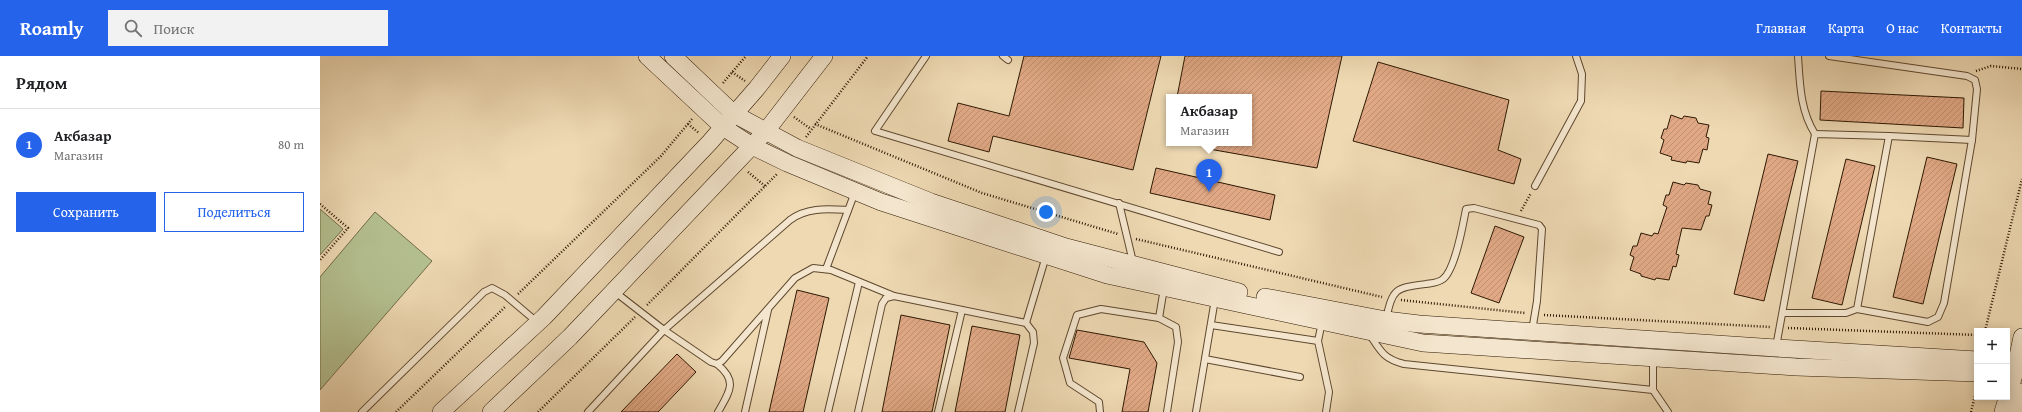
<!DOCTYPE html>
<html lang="ru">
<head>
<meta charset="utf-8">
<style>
  :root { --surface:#fff; --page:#f2f2f2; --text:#202124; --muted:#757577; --line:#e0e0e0; --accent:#2563eb }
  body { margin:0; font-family:"Gentium Book Plus",serif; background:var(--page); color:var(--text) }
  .controls { position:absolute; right:12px; bottom:12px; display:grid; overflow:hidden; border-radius:0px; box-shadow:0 2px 10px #0003 }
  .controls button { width:36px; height:36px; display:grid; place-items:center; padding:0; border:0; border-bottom:1px solid var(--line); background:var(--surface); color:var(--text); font:20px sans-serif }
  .you { position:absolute; left:726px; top:156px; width:14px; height:14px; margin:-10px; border:3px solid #fff; border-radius:50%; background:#1a73e8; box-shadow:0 0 0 6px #1a73e833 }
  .badge { display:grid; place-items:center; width:26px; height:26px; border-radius:50%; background:var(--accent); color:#fff; font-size:13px; font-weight:700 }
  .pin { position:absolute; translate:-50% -33px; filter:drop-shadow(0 1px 2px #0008) }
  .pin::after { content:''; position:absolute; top:21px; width:14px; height:12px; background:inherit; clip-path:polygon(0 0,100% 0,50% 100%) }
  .popup { position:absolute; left:846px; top:38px; width:86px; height:52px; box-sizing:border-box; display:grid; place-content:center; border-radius:0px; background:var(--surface); filter:drop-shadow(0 1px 3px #0005); font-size:13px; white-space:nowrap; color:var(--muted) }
  .popup b { font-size:15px; color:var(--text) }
  .popup::after { content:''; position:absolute; left:50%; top:100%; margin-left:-8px; border:8px solid transparent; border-top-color:var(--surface) }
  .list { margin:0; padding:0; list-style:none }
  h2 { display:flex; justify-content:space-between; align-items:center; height:52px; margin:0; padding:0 16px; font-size:17px }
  h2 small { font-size:13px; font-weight:400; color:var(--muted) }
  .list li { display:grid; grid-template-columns:26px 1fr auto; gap:12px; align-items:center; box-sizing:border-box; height:72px; padding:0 16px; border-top:1px solid var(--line) }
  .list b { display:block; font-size:15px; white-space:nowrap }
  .list p { margin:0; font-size:13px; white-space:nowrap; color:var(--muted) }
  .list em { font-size:13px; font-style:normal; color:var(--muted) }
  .actions { display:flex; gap:8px; padding:12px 16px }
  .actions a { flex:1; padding:9px 0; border:1px solid var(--accent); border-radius:0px; text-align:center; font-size:14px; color:var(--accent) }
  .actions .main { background:var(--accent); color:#fff }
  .icon { flex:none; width:22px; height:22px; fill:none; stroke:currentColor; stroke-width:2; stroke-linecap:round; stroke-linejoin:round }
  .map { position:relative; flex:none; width:1702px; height:356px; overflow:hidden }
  header { display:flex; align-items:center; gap:24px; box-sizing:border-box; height:56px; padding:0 20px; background:var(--accent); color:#fff }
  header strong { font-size:19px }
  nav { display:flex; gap:22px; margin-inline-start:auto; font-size:14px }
  .search { width:280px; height:36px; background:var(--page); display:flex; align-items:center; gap:10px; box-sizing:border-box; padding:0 14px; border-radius:0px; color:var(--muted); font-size:15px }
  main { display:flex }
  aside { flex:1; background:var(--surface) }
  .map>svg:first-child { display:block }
  .green { fill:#b4c090; stroke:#716c49 }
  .building { fill:url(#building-hatch); stroke:#2e1802 }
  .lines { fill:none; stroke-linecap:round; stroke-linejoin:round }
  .lane-casing { stroke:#5e482e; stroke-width:8 }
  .secondary-casing { stroke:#2e1802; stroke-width:18 }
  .path { stroke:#2e1802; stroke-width:2.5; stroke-dasharray:1 2; stroke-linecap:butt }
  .lane { stroke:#f4e6ce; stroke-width:6 }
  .secondary { stroke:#f4e6ce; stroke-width:17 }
</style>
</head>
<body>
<header>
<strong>Roamly</strong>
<div class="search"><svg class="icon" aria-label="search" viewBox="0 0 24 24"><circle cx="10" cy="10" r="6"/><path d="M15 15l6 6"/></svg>Поиск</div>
<nav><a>Главная</a><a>Карта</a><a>О нас</a><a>Контакты</a></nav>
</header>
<main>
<aside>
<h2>Рядом<small></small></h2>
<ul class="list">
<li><span class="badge">1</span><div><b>Акбазар</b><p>Магазин</p></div><em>80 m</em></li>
</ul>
<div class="actions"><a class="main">Сохранить</a><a>Поделиться</a></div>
</aside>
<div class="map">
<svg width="1702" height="356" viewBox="0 0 1702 356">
  <defs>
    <pattern id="building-hatch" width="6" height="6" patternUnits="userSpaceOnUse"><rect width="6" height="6" fill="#e0a885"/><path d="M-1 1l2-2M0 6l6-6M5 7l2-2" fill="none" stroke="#c09071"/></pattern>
  </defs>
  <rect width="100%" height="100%" fill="#eed9b3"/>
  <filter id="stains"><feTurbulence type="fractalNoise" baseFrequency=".005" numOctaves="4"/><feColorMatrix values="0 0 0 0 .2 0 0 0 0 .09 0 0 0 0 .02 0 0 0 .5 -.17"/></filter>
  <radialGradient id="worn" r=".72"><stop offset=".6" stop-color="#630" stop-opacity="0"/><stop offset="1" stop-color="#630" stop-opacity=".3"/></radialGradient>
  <g class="green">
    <polygon points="0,153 23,173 0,199"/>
    <polygon points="55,156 112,205 0,334 0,221"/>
  </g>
  <g class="building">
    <polygon points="704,0 841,0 813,114 673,80 669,96 628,85 638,47 689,60"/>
    <polygon points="865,0 1022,0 997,112 889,93 889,87 929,87 929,41 857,41"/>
    <polygon points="1058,6 1189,44 1178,94 1201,103 1194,128 1033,85"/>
    <polygon points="1501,35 1644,42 1643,72 1500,64"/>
    <polygon points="1351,59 1362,63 1364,60 1376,62 1378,67 1389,69 1386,81 1389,82 1387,94 1383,93 1379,107 1367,105 1366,107 1351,104 1352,101 1340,97 1344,84 1341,82 1344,73 1347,73"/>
    <polygon points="1448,98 1478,105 1444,245 1414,238"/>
    <polygon points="1607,101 1637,108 1603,248 1573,241"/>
    <polygon points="1526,103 1555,110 1522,249 1492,242"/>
    <polygon points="836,112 955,139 950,164 830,137"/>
    <polygon points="1353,126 1364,129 1366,127 1378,129 1380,133 1391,136 1388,148 1392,149 1389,160 1386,160 1381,174 1362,172 1356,198 1359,199 1356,211 1353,210 1349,224 1336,222 1335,224 1321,220 1321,218 1310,214 1314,201 1310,199 1313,190 1317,190 1321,177 1332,180 1334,177 1338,178 1347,151 1343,149 1346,139 1349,139"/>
    <polygon points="1175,170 1204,181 1179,247 1151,237"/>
    <polygon points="477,234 509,242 483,356 449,356"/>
    <polygon points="581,259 630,269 612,356 562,356"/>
    <polygon points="652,270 700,279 685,356 635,356"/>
    <polygon points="757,274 824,286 837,307 828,356 802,356 810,313 749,302"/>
    <polygon points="357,298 376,316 338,356 301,356"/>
  </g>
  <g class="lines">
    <defs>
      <g id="lane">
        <polyline points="606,0 555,75 959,196"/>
        <polyline points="683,0 688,4"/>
        <path d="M1478 0C1480 28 1480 54 1495 78"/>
        <polyline points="1509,0 1647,20 1655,24 1657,33 1652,84 1624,247 1618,261 1608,266 1537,253"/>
        <polyline points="1569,80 1652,84"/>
        <polyline points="1215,130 1261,45 1262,18 1256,0"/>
        <polyline points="799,147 813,206"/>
        <polyline points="506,213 535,136"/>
        <polyline points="295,236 344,274 391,306 397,308 402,305 475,222 493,212 511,214 574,240"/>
        <polyline points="839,262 844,232"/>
        <path d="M1066 263C1073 232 1075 232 1106 228 1112 227 1118 227 1123 223 1135 214 1143 169 1146 153L1154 152 1219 169 1222 173 1217 245 1212 275"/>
        <polyline points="1002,266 998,285 1009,336 1006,356"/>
        <polyline points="706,267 726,200"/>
        <polyline points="891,269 998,285"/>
        <path d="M1050 279C1061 296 1064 303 1084 308L1333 334"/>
        <polyline points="1456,291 1495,78 1569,80 1537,253 1526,257 1463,257"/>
        <polyline points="1333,302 1333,334 1348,356"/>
        <polyline points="885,303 980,321"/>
        <path d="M397 308C418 325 410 335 398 356"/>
        <polyline points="42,356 164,236 172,232 185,239 217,266"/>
        <path d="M268 356 344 274 470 164C487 151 508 153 528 154"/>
        <polyline points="425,356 448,254"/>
        <polyline points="508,356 539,226"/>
        <polyline points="538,356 562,248 566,242 574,240 706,267 713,276 714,287 698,356"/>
        <polyline points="618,356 642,254"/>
        <polyline points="780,356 779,346 750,327 743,302 757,259 781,253 839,262 856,271 858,286 847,356"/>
        <polyline points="876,356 895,243"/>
      </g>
      <g id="secondary">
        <polyline points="327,0 403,71 432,90 467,107 561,146 787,219 1103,287 1476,311 1657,317"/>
        <polyline points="353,0 414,58 477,92 611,146 746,191 919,236"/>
        <polyline points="945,241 1066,264 1099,268 1456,292 1657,304"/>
        <polyline points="121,356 224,261 390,86 437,32 462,0"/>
        <polyline points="171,356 250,281 446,75 504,0"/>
        <polyline points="1683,356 1694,319 1702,281"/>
        <polyline points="1696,356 1702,336"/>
      </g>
    </defs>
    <use href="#lane" class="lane-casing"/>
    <use href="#secondary" class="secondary-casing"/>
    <g class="path">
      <polyline points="1656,15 1671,10 1702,13"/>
      <polyline points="412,16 425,25"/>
      <polyline points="403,27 426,0"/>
      <polyline points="474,61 491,73"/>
      <polyline points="368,68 379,77"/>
      <polyline points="495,68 662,137 798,178"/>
      <polyline points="486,81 548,0"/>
      <polyline points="428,116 445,130"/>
      <polyline points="0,148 28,172 0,204"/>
      <polyline points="1201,155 1211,137"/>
      <polyline points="816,183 1062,241"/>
      <polyline points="198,238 341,100 372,63"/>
      <polyline points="1081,244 1205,257"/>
      <polyline points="327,249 457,118"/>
      <polyline points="1224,259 1451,271"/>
      <polyline points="1468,272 1657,279"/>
      <polyline points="1665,275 1702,123"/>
      <polyline points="76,356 185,251"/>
      <polyline points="218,356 315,261"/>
      <polyline points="1651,356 1657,331"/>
    </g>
    <use href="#lane" class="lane"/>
    <use href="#secondary" class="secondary"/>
  </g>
  <rect width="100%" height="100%" filter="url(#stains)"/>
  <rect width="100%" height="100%" fill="url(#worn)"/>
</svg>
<div class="controls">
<button>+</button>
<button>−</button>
</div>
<div class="you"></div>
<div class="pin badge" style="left:889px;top:136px">1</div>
<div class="popup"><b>Акбазар</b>Магазин</div>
</div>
</main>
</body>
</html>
